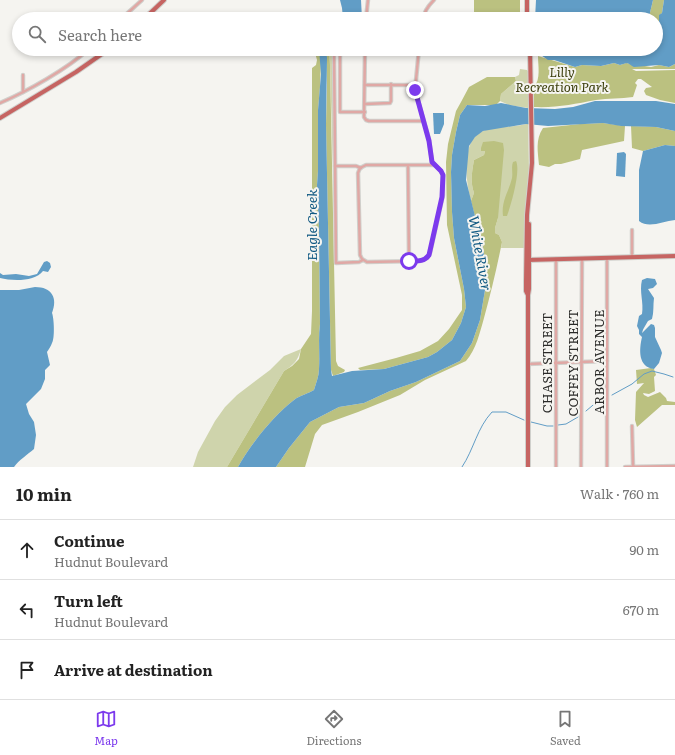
<!DOCTYPE html>
<html lang="en">
<head>
<meta charset="utf-8">
<style>
  :root { --surface:#fff; --page:#f2f2f2; --text:#222; --muted:#767676; --line:#e0e0e0; --accent:#7c3aed }
  body { margin:0; font-family:Literata,serif; background:var(--page); color:var(--text) }
  .stop { position:absolute; width:12px; height:12px; margin:-9px; border:3px solid #7c3aed; border-radius:50%; background:#fff }
  .stop.end { background:#7c3aed; border-color:#fff; box-shadow:0 1px 4px #0008 }
  .list { margin:0; padding:0; list-style:none }
  h2 { display:flex; justify-content:space-between; align-items:center; height:52px; margin:0; padding:0 16px; font-size:17px }
  h2 small { font-size:13px; font-weight:400; color:var(--muted) }
  .list li { display:grid; grid-template-columns:26px 1fr auto; gap:12px; align-items:center; box-sizing:border-box; height:60px; padding:0 16px; border-top:1px solid var(--line) }
  .list b { display:block; font-size:15px; white-space:nowrap }
  .list p { margin:0; font-size:13px; white-space:nowrap; color:var(--muted) }
  .list em { font-size:13px; font-style:normal; color:var(--muted) }
  .icon { flex:none; width:22px; height:22px; fill:none; stroke:currentColor; stroke-width:2; stroke-linecap:round; stroke-linejoin:round }
  .map { position:relative; flex:none; width:675px; height:467px; overflow:hidden }
  .search { position:absolute; background:var(--surface); box-shadow:0 2px 6px #0003; left:12px; right:12px; top:12px; height:44px; display:flex; align-items:center; gap:10px; box-sizing:border-box; padding:0 14px; border-radius:22px; color:var(--muted); font-size:15px }
  .sheet { height:232px; background:var(--surface) }
  nav { display:flex; justify-content:space-around; align-items:center; box-sizing:border-box; height:56px; border-top:1px solid var(--line); background:var(--surface); font-size:11px; color:var(--muted) }
  nav a { display:grid; justify-items:center; gap:2px }
  nav .on { color:var(--accent) }
  .map>svg:first-child { display:block }
  .green { fill:#cfd4ac }
  .forest { fill:#bbc180 }
  .water { fill:#619dc6 }
  .lines { fill:none; stroke-linecap:round; stroke-linejoin:round }
  .stream { stroke:#619dc6; stroke-width:1 }
  .minor-casing { stroke:#d0d0cc; stroke-width:4.5 }
  .major-casing { stroke:#d0d0cc; stroke-width:6 }
  .minor { stroke:#e0a8a5; stroke-width:2.5 }
  .major { stroke:#c66462; stroke-width:4 }
  .route { stroke:#7c3aed; stroke-width:5 }
  .labels { text-anchor:middle; dominant-baseline:central; stroke-width:4; stroke-linejoin:round; paint-order:stroke }
  .park-label { font-size:13px; font-style:italic; fill:#3b3e0b; stroke:#f5f4f0 }
  .street-label { font-size:13px; fill:#2a2a28; stroke:#f5f4f0 }
  .water-label { font-size:14px; font-style:italic; fill:#125a83; stroke:#f5f4f0 }
</style>
</head>
<body>
<div class="map">
<svg width="675" height="467" viewBox="0 0 675 467">
  <rect width="100%" height="100%" fill="#f5f4f0"/>
  <g class="green">
    <polygon points="329,49 333,49 334,209 330,65"/>
    <polygon points="520,69 527,70 528,71 528,108 509,105 500,101 501,94 516,81 515,77 519,75"/>
    <path d="M526 124H528L529 169 525 214V248H501L502 242 499 235 495 233V228L498 218 485 151 484 155 474 160C472 172 470 181 474 193L471 201C466 183 460 140 483 131 497 125 512 128 526 124Z"/>
    <path d="M301 349C298 360 294 365 284 371L227 467H193L198 452 215 421 225 407 237 395 270 370 284 356Z"/>
  </g>
  <g class="forest">
    <path d="M474 0H520V15C513 14 505 14 500 19H474Z"/>
    <polygon points="653,0 664,0 662,13 659,16 659,23 657,26 656,19 650,19 649,17"/>
    <path d="M314 49H319L321 62 320 87 318 110V171L317 185 319 229 320 324C318 339 320 354 319 369 319 376 316 383 314 390 308 394 300 395 294 400 274 415 250 445 238 467H227L284 371 292 366 299 359 301 349 311 334 312 311V68L316 65 317 60Z"/>
    <polygon points="326,49 329,49 330,65 336,361 338,366 345,370 344,372 333,376 331,370 326,124 327,85"/>
    <path d="M538 56 575 67 582 65 601 66 614 63 620 65 626 63 651 67 659 65 669 67 675 64V69H632L636 71 675 70V103L660 100 646 95 644 91 646 88 652 87 641 79H638L635 83 637 85 633 97C621 99 608 98 596 100 574 104 557 108 534 107V87C541 79 538 66 538 56Z"/>
    <polygon points="487,77 515,77 516,81 501,94 500,101 496,105 467,105 460,115 456,132 452,155 451,172 452,212 454,238 464,289 466,307 461,323 452,340 437,352 428,357 384,369 360,370 358,368 396,358 420,351 438,341 449,329 462,310 462,295 447,225 446,162 448,144 456,111 461,102 469,87"/>
    <path d="M603 123 625 126 624 141 582 150 580 159 561 164H555L549 167 539 165C538 152 535 140 543 128L580 124Z"/>
    <polygon points="631,126 656,127 675,131 675,146 665,145 643,151 632,148"/>
    <path d="M494 141 503 143 504 150 498 218 495 228V233L499 235 502 242C497 267 491 293 484 318 480 332 476 350 466 361L425 380 400 395 358 412 322 425 315 434 305 467H276L289 448 310 422 339 407 364 403 390 391 416 382 460 361 472 343 480 320 487 278 483 248 471 201 474 193C470 181 472 172 474 160L484 155 485 151H481V148L483 142Z"/>
    <path d="M516 161C521 171 511 205 507 216H503C501 201 509 191 512 178 513 172 511 167 513 162Z"/>
    <polygon points="651,368 654,369 656,375 654,377 655,391 649,394 643,393 644,395 648,397 660,392 666,398 667,401 675,402 675,405 662,405 637,427 635,420 636,392 644,383 637,384 636,370"/>
  </g>
  <g class="water">
    <polygon points="340,0 361,0 362,19 343,19 342,8"/>
    <polygon points="536,0 653,0 649,17 650,19 535,19"/>
    <path d="M664 0H675V64L669 67 659 65 634 67C627 63 629 62 620 65L614 63 601 66 582 65 575 67 554 60H548L538 53 537 49H656V27L659 23V15L662 13Z"/>
    <path d="M319 49H326L327 58 326 124 331 370 332 376 352 371 384 369 428 357 437 352 452 340 461 323 466 307 464 289 454 238 452 212 451 172 452 155 456 132 460 115 467 105 485 106 501 103 526 108 555 109 573 107 595 101H656L675 104V131L656 127 621 126 603 123 548 126 526 124 483 131 475 137 469 146 466 180 483 248 487 278 480 320 472 343 460 361 416 382 390 391 364 403 339 407 310 422 289 448 276 467H238C250 445 274 415 294 400 300 395 308 394 314 390 316 383 319 376 319 369 320 354 318 339 320 324L319 229 317 185 318 171V110L321 74Z"/>
    <polygon points="444,113 444,124 440,134 434,134 433,113"/>
    <path d="M665 145 675 146V220C663 221 649 229 639 221V170L643 151Z"/>
    <polygon points="624,152 626,154 625,177 616,176 617,153"/>
    <path d="M47 261 50 263 51 267 48 272 43 271C35 282 12 281 0 278V273L3 275 16 274 29 276 37 274 44 262Z"/>
    <path d="M647 278 655 279 657 284 653 288 648 289 654 298C653 305 654 312 652 319L648 321C646 325 643 328 642 333L651 324 654 325 655 328V337L661 350 662 353 659 363 654 369C638 367 639 350 642 337L639 334V330L637 326 639 316 642 314C644 303 639 291 642 280Z"/>
    <path d="M35 287C52 287 58 298 52 313 54 318 55 338 52 343 51 346 49 349 47 352L50 365 45 370V379L41 389 26 404 29 414 34 422 36 435 34 449C27 455 19 460 14 467H0V290H19Z"/>
  </g>
  <g class="lines">
    <g class="stream">
      <polyline points="612,395 632,384 644,374 652,371 664,374 673,377"/>
      <polyline points="586,411 599,400 604,399"/>
      <polyline points="531,422 547,426 553,426"/>
      <polyline points="558,425 566,424 578,417"/>
      <path d="M462 467C474 449 477 428 492 412H506L524 420"/>
    </g>
    <defs>
      <g id="minor">
        <polyline points="121,19 142,0"/>
        <polyline points="366,19 368,0"/>
        <path d="M423 19C424 11 428 6 434 0"/>
        <polyline points="334,49 336,263 359,262 363,260"/>
        <polyline points="340,49 340,112 365,112"/>
        <polyline points="365,49 364,117 366,120 369,121 423,121"/>
        <polyline points="419,49 415,90 429,139 432,162 441,171 443,176 443,195 430,253 427,258 420,261 367,262 362,259 360,255 358,173 360,168 366,165 434,165"/>
        <polyline points="23,75 23,92"/>
        <polyline points="365,85 414,85"/>
        <path d="M0 103C28 91 67 69 89 49"/>
        <polyline points="365,104 390,103 391,101 391,84"/>
        <polyline points="335,166 356,166 361,168"/>
        <polyline points="408,166 409,261"/>
        <polyline points="632,230 632,257"/>
        <polyline points="556,259 556,467"/>
        <polyline points="528,364 607,361"/>
        <polyline points="632,426 633,465 634,467"/>
        <polyline points="581,467 582,259"/>
        <polyline points="607,467 607,258"/>
        <polyline points="625,467 675,466"/>
      </g>
      <g id="major">
        <polyline points="527,0 527,19"/>
        <polyline points="144,19 164,0"/>
        <polyline points="0,118 76,72 109,49"/>
        <polyline points="527,260 675,256"/>
        <polyline points="528,295 529,289 529,224"/>
        <polyline points="528,467 528,295 526,291 526,282 527,215 532,163 530,49"/>
      </g>
    </defs>
    <use href="#minor" class="minor-casing"/>
    <use href="#major" class="major-casing"/>
    <use href="#minor" class="minor"/>
    <use href="#major" class="major"/>
  </g>
  <g class="lines">
    <path class="route" d="M409 261C417 261 424 262 429 255L442 197 443 175 441 171 432 162 429 141 415 90"/>
  </g>
  <g class="labels">
    <g class="park-label">
      <text x="562" y="71">Lilly<tspan x="562" dy="15">Recreation Park</tspan></text>
    </g>
    <g class="street-label">
      <text transform="translate(598 362) rotate(-90)">ARBOR AVENUE</text>
      <text transform="translate(546 363) rotate(-90)">CHASE STREET</text>
      <text transform="translate(572 363) rotate(-90)">COFFEY STREET</text>
    </g>
    <g class="water-label">
      <text transform="translate(311 225) rotate(-90)">Eagle Creek</text>
      <text transform="translate(481 253) rotate(80)">White River</text>
    </g>
  </g>
</svg>
<div class="stop" style="left:409px;top:261px"></div>
<div class="stop end" style="left:415px;top:90px"></div>
<div class="search"><svg class="icon" aria-label="search" viewBox="0 0 24 24"><circle cx="10" cy="10" r="6"/><path d="M15 15l6 6"/></svg>Search here</div>
</div>
<section class="sheet">
<h2>10 min<small>Walk · 760 m</small></h2>
<ul class="list">
<li><svg class="icon" aria-label="ahead" viewBox="0 0 24 24"><path d="M12 20V5M6 11l6-6 6 6"/></svg><div><b>Continue</b><p>Hudnut Boulevard</p></div><em>90 m</em></li>
<li><svg class="icon" aria-label="left" viewBox="0 0 24 24"><path d="M17 20v-9H6M10 6l-5 5 5 5"/></svg><div><b>Turn left</b><p>Hudnut Boulevard</p></div><em>670 m</em></li>
<li><svg class="icon" aria-label="arrive" viewBox="0 0 24 24"><path d="M6 21V4h12l-3 4 3 4H6"/></svg><div><b>Arrive at destination</b></div></li>
</ul>
</section>
<nav>
<a class="on"><svg class="icon" aria-label="map" viewBox="0 0 24 24"><path d="M3 6l6-2 6 2 6-2v14l-6 2-6-2-6 2zM9 4v14M15 6v14"/></svg>Map</a>
<a><svg class="icon" aria-label="directions" viewBox="0 0 24 24"><path d="M12 3l9 9-9 9-9-9zM9 14v-3h6M13 9l2 2-2 2"/></svg>Directions</a>
<a><svg class="icon" aria-label="saved" viewBox="0 0 24 24"><path d="M7 4h10v16l-5-4-5 4z"/></svg>Saved</a>
</nav>
</body>
</html>
